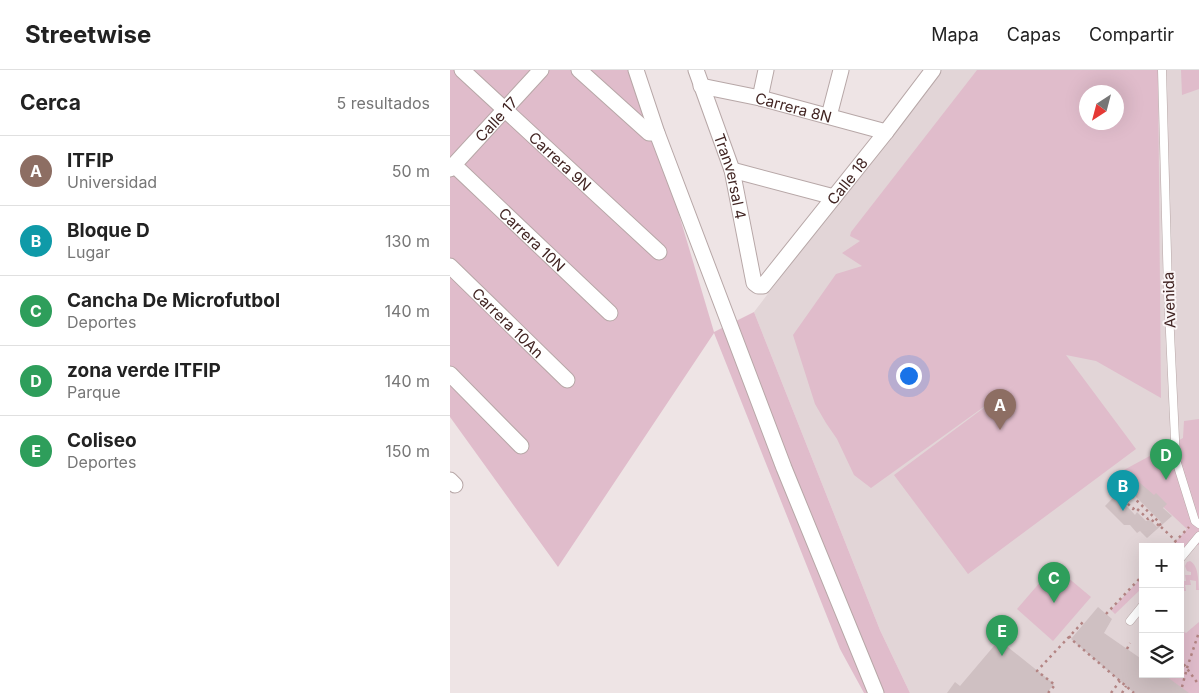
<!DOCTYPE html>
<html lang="es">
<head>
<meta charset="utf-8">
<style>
  :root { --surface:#fff; --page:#f2f2f2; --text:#222; --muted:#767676; --line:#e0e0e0; --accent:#3b5a82 }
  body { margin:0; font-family:Inter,sans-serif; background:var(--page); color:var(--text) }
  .controls { position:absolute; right:15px; bottom:15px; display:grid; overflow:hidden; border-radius:0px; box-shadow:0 5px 20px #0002 }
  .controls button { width:45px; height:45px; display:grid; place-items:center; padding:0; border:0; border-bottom:1px solid var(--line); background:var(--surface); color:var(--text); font:25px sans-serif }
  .compass { position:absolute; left:629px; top:15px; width:45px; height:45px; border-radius:50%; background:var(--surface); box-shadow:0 5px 20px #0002; rotate:216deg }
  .you { position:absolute; left:458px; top:305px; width:18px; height:18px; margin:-12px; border:4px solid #fff; border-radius:50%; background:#1a73e8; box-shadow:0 0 0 8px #1a73e833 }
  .badge { display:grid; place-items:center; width:32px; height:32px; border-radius:50%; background:var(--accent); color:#fff; font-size:16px; font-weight:700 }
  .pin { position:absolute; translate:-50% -41px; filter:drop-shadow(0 1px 2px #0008) }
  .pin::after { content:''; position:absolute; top:26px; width:18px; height:15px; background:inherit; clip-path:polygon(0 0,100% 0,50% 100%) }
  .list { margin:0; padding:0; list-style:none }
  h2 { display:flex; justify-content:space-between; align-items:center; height:65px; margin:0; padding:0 20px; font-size:21px }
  h2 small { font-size:16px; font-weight:400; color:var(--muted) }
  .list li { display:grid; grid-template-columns:32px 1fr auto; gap:15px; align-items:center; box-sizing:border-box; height:70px; padding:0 20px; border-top:1px solid var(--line) }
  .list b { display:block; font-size:19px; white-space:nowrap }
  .list p { margin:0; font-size:16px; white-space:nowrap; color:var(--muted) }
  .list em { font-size:16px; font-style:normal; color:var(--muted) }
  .icon { flex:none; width:28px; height:28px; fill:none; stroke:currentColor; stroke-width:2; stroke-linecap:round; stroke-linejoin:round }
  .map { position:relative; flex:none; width:749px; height:623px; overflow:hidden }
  header { display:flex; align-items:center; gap:30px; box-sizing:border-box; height:70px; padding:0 25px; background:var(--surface); border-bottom:1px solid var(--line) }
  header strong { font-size:24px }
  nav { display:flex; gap:28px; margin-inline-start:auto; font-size:18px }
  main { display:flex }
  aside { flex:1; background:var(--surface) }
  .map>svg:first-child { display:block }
  .built { fill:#e2d5d7; fill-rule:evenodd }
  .green { fill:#e0bccb; fill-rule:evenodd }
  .building { fill:#cfc0c2; fill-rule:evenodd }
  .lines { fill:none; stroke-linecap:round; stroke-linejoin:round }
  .lane-casing { stroke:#b7a7a7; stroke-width:9 }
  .street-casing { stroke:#b7a7a7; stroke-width:17 }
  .path { stroke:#b38483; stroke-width:2.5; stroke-dasharray:2.5 4; stroke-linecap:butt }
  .lane { stroke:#fff; stroke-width:8 }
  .street { stroke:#fff; stroke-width:15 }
  .labels { text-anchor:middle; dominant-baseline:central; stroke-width:4; stroke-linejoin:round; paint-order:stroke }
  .street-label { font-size:15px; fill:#412422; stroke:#faf5f6 }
</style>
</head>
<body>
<header>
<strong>Streetwise</strong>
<nav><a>Mapa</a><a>Capas</a><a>Compartir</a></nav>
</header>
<main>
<aside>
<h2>Cerca<small>5 resultados</small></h2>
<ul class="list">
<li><span class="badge" style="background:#8d6e63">A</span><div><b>ITFIP</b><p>Universidad</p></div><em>50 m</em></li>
<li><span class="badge" style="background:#0f9aa8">B</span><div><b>Bloque D</b><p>Lugar</p></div><em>130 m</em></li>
<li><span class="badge" style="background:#2e9e5b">C</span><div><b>Cancha De Microfutbol</b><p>Deportes</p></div><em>140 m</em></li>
<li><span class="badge" style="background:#2e9e5b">D</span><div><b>zona verde ITFIP</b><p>Parque</p></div><em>140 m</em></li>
<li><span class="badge" style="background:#2e9e5b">E</span><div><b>Coliseo</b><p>Deportes</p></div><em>150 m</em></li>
</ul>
</aside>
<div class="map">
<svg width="749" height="623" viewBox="0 0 749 623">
  <rect width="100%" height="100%" fill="#eee4e5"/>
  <path class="built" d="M491 0H749V623H460L430 560 304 242 414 98ZM636 22H666V52H636ZM693 477H730V604H693Z"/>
  <g class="green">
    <polygon points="0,0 186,0 264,262 304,242 430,560 460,623 414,623 390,579 264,263 108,497 0,347"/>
    <path d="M527 0H708L711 328 646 291 616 285 686 379 518 504 444 405 567 313 421 418 404 405 387 369 376 353 365 334 343 265 386 204 412 196 392 183 410 171 400 166 401 162ZM636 22H666V52H636Z"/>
    <polygon points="731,0 749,0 749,19 732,25"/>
    <polygon points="749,349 749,475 737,476 730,481 730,477 721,477 737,459 694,419 672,401 733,368 734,351"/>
    <path d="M740 491C749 496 748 510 749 520H746V511L740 510 741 515H735L736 521H730L731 511H736L735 505H741V502L737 501 735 496 737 492Z"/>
    <polygon points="604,496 641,527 603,571 567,539"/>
    <polygon points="693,506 693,517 665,544 661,540"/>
    <polygon points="749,552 749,623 738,623 712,604 730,604 730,559 736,563"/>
  </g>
  <g class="building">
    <path d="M683 407 704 425 706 423 717 434 713 438 722 446 697 468 690 461 687 463 680 455H674L655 436ZM682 423 711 452 707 457 700 450 696 451 687 442 685 445 675 434 672 433Z"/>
    <polygon points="648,537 662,549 654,563 693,590 693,604 713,604 739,623 684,623 621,569"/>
    <polygon points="549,570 604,614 597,623 497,623 505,612 510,616"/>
  </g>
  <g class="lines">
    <defs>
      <g id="lane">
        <polyline points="712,0 718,220 726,390 745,451 749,454"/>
        <polyline points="730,489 749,466"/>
        <polyline points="680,551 693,535"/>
      </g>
      <g id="street">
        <path id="s1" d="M12 0 209 182"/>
        <polyline points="129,0 199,63 207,63"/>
        <polyline points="186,0 207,63 334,398 426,623"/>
        <path id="s2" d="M246 0 282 100 304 213 308 216H313L436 62 483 0"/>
        <path id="s3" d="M251 16 310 28 436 62"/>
        <polyline points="310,28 316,0"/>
        <polyline points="379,46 391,0"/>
        <path id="s4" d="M4 95 160 243"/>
        <path id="s5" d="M0 99 91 0"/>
        <polyline points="282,100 384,127"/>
        <path id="s6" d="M0 196 117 310"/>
        <polyline points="0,304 71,376"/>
        <polyline points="0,410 5,415"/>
      </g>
    </defs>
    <use href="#lane" class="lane-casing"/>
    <use href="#street" class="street-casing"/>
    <g class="path">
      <polygon points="682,426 709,452 711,457 699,448 698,449 685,437 683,439 676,432"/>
      <polyline points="711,457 726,471"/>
      <polyline points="720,477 739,457"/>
      <polyline points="656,544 693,505"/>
      <polyline points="619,566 621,569 684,623"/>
      <polyline points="677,579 680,573"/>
      <polyline points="691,589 693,583"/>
      <polyline points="730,589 749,615"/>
      <polyline points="732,617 737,598 749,562"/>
      <polyline points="598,623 605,615 587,601 633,552 634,554"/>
      <polyline points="661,623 670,611"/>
      <polyline points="672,623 676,616"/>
    </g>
    <use href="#lane" class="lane"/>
    <use href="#street" class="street"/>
  </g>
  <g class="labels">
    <g class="street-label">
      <text stroke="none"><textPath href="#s3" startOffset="95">Carrera 8N</textPath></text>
      <text stroke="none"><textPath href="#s5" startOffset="68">Calle 17</textPath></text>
      <text stroke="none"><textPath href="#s1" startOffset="134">Carrera 9N</textPath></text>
      <text stroke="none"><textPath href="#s2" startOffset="112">Tranversal 4</textPath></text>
      <text stroke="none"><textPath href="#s2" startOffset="366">Calle 18</textPath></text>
      <text stroke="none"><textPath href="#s4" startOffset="108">Carrera 10N</textPath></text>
      <text transform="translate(719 230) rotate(-92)">Avenida</text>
      <text stroke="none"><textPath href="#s6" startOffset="81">Carrera 10An</textPath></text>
    </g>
  </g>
</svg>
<div class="controls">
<button>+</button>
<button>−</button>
<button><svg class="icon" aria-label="layers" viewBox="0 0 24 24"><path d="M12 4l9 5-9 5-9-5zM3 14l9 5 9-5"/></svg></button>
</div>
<svg class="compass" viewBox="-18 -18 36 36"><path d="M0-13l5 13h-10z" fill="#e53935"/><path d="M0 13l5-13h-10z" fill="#767676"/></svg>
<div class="you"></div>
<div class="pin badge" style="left:550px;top:360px;background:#8d6e63">A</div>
<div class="pin badge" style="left:673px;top:441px;background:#0f9aa8">B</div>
<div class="pin badge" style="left:604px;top:533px;background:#2e9e5b">C</div>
<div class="pin badge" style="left:716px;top:410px;background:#2e9e5b">D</div>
<div class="pin badge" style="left:552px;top:586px;background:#2e9e5b">E</div>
</div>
</main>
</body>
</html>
